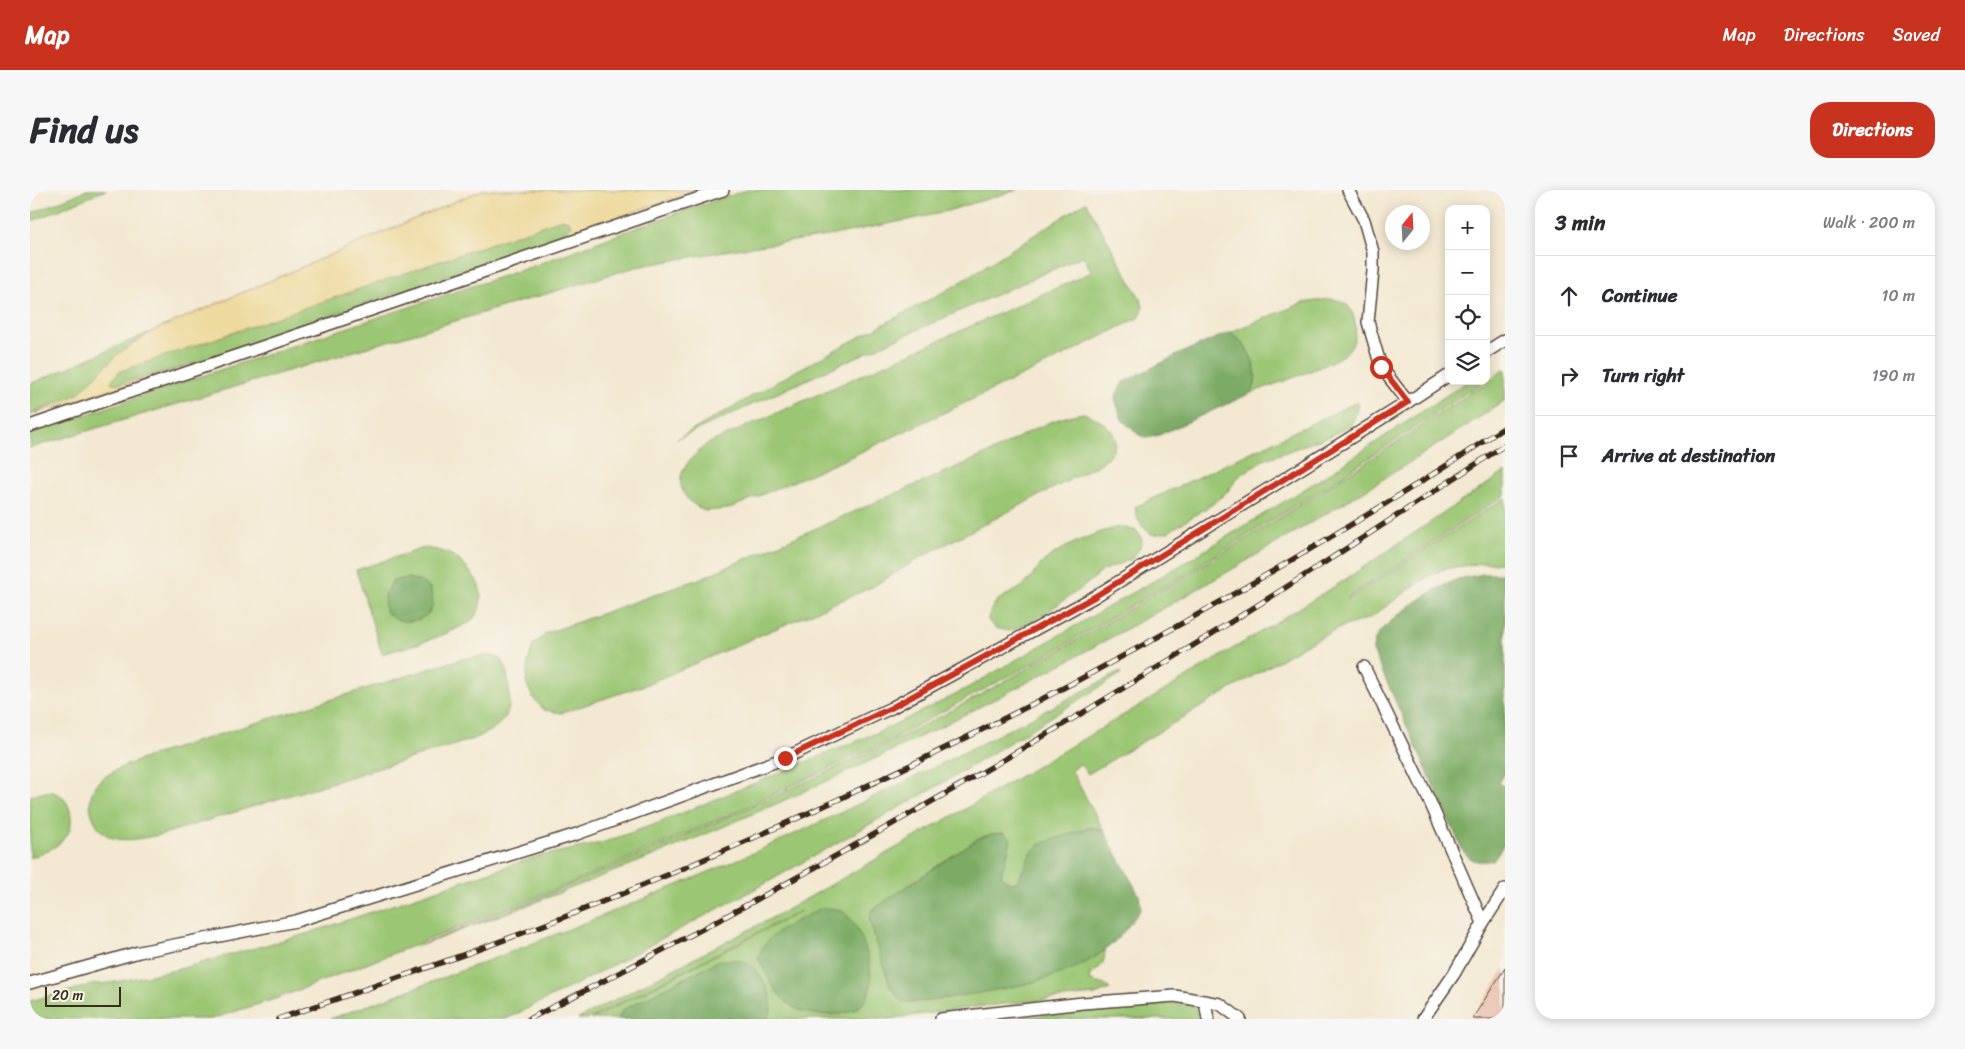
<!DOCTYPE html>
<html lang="en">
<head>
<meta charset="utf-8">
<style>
  :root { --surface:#fff; --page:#f7f7f7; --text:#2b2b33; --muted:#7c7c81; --line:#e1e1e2; --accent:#c8321e }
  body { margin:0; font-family:Sriracha,sans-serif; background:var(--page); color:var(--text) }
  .controls { position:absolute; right:15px; top:15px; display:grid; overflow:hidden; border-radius:10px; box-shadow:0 2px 12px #0003 }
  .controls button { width:45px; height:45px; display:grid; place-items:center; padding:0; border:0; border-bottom:1px solid var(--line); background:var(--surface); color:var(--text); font:25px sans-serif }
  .compass { position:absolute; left:1355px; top:15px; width:45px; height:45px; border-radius:50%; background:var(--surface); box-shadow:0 2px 12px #0003; rotate:18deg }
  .scale { position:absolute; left:15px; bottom:12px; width:76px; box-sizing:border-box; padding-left:5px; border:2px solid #3b2a1e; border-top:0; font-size:14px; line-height:18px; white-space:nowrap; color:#3b2a1e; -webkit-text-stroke:4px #f7f3e8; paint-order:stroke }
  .stop { position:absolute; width:15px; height:15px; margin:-11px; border:4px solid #c8321e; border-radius:50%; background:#fff }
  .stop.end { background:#c8321e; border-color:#fff; box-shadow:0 1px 5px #0008 }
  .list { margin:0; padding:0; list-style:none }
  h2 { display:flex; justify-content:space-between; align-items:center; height:65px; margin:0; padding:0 20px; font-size:21px }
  h2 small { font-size:16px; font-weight:400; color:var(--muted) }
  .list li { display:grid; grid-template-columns:32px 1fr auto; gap:15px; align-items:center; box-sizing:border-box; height:80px; padding:0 20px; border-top:1px solid var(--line) }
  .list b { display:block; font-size:19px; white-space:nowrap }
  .list em { font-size:16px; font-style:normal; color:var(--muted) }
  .icon { flex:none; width:28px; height:28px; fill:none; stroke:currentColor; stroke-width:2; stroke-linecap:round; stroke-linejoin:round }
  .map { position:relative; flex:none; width:1475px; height:829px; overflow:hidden; border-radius:20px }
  header { display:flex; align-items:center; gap:30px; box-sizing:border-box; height:70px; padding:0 25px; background:var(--accent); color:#fff }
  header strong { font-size:24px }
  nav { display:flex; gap:28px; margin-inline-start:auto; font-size:18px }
  .intro { display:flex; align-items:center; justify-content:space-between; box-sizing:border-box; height:120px; padding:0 30px }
  h1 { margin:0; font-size:35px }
  .button { padding:12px 22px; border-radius:20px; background:var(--accent); color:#fff; font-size:18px; font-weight:700 }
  main { display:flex; gap:30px; padding:0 30px }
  aside { flex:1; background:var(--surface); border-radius:20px; box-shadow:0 2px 12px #0003 }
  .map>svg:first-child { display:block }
  .green { fill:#9bc673; stroke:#6b7848 }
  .forest { fill:#7cab65; stroke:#5c6a42 }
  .sand { fill:#eeda9e; stroke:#94825e }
  .building { fill:#e7b6a5 }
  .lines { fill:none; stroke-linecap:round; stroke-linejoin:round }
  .service-casing { stroke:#574639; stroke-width:14 }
  .service { stroke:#fff; stroke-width:11 }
  .rail-casing { stroke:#3b2a1e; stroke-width:5.5 }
  .rail { stroke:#f7f3e8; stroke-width:4; stroke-dasharray:11; stroke-linecap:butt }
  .route { stroke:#c8321e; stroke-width:6 }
</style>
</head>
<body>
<header>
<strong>Map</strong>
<nav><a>Map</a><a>Directions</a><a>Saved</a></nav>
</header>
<div class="intro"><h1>Find us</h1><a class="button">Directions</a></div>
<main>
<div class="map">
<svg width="1475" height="829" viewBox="0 0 1475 829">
  <rect width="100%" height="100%" fill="#f7f3e8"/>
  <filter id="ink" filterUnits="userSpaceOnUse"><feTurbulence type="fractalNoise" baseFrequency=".02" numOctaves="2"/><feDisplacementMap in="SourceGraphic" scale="10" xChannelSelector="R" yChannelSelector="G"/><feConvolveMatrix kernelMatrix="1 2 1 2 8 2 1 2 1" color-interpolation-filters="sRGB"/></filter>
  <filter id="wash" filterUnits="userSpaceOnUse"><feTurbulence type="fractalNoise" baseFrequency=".0096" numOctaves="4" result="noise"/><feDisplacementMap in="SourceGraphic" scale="20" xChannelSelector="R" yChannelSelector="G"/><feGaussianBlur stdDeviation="1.12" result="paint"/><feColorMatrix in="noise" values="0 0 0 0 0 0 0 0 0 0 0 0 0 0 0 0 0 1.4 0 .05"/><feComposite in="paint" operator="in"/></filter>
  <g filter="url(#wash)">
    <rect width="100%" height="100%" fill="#f3e8d1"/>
    <g class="green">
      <polygon points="57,0 76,0 0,32 0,24"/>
      <polygon points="717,0 987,0 907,24 798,46 700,60 606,77 0,258 0,243 500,77 630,29"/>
      <path d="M1056 12 1111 110 1113 117 1110 127 1019 173 816 269 698 319 675 321C670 318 660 313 656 307 641 284 661 268 677 254L1062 82 1053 66 824 168 647 249 766 181 921 98Z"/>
      <polygon points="532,29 539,31 541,36 537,40 522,49 157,176 88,194 84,194 81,191 89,182 97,179"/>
      <path d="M1299 109C1314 110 1320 114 1324 128 1327 138 1326 150 1320 158 1310 174 1241 195 1221 203 1234 185 1217 152 1200 142L1273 113Z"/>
      <polygon points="123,141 88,164 48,204 0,224 0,194"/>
      <path d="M1475 179V210L1455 224C1406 255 1357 288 1307 317 1162 405 1012 488 859 562 705 636 546 698 386 757 544 694 701 629 854 555 938 514 1018 467 1098 420 1227 344 1352 264 1475 179Z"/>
      <polygon points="1438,191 1454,191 1298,295 1152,386 1005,472 854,553 699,625 540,693 385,755 248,808 181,829 0,829 0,811 65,794 80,793 145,780 279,743 502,668 571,653 623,635 851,541 925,505 1146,378 1289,290"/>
      <path d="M1327 212 1329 215 1322 234 1302 245 1231 271 1207 288 1199 300 1184 313 1138 342 1123 345C1112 338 1106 330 1105 317Z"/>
      <path d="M1053 223C1067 227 1095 243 1082 262 1079 266 1074 270 1070 274L893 366 842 397 615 495 531 523 514 520 503 508 496 493 498 472 503 455 517 443 669 389 968 259C996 243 1021 228 1053 223Z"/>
      <path d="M1475 282V305L1317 408 1318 409 1475 308V373H1453L1413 379 1391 391 1340 428 1312 437 1275 455 1058 584 1050 574 1041 580 1074 641 1061 637 1002 661 987 692 980 694 971 687 972 676 979 661 842 720 1058 771 1075 760C1075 773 1071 778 1060 785L1059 789C1066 795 1072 791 1080 799L1065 805 944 817 858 829H561L771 721 570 823 558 829H548L753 722 940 616 1129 504 1307 395Z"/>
      <path d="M1091 337 1107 341 1112 349 1110 357 1102 369 1074 380 1053 397 1004 431 980 441 965 438 958 430C963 402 980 409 997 392 1003 387 1006 379 1011 374 1027 358 1070 340 1091 337Z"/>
      <path d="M394 358C419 361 426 365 442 384 453 397 455 417 442 430 440 433 435 434 432 436 407 449 380 456 352 464L326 380Z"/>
      <path d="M460 465C467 467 472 469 475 476 479 488 482 516 476 526 468 538 456 543 444 549L130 645C101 650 71 659 61 621 59 611 61 599 69 592 82 579 103 573 120 566L431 469Z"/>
      <path d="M1090 482 1091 484 925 586 738 692 549 793 476 829H300C440 779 579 725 716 666 843 610 967 546 1090 482Z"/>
      <path d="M20 601C25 603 32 605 34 609 43 619 44 639 34 649 25 659 12 663 0 668V606Z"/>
      <polygon points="1142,813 1164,816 1170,829 974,829"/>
    </g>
    <g class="forest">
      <path d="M1200 142C1217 152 1234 185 1221 203L1129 245 1117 248 1109 245 1092 230 1085 208 1092 193 1149 164Z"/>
      <path d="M1453 384H1475V583L1469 593 1475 597V653L1463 670C1449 673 1442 672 1433 661L1343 461C1343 456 1344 451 1347 446 1359 428 1406 397 1426 390 1435 387 1444 386 1453 384Z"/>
      <path d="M377 388 389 391 400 398C402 405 405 414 400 421 395 430 377 434 368 430 363 429 359 424 355 421L354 405 363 391Z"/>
      <path d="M1061 637 1074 641 1109 705 1111 719C1100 734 1090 748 1075 760 1030 796 948 802 892 812H872L860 796 839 729 842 720 947 649 961 644 974 643 981 649C979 662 973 673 971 686L980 693 987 692 1002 661 1010 654Z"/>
      <path d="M791 718C799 718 809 718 816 724 833 741 847 783 838 805 834 817 823 820 812 824 758 829 749 809 728 768 735 742 769 731 791 718Z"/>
      <path d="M690 770C700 770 713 769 721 776 734 787 749 814 737 829H590L589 826 594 819Z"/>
    </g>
    <polygon class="sand" points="452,0 670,0 522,49 537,40 541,36 539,31 532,29 97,179 89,182 81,191 82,193 88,194 157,176 0,225 48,204 88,164 123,141"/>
    <g id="blocks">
      <polygon class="building" points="1475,778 1475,829 1442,829"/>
    </g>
  </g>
  <g filter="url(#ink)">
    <use href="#blocks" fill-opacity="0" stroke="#574639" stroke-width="1"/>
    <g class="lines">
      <defs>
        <g id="service">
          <polyline points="1318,0 1334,30 1343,62 1343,81 1338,132 1351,177 1378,212 1419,185"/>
          <polyline points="1456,162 1475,150"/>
          <polyline points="0,236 693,0"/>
          <polyline points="1334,477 1400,612 1453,733"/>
          <polyline points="0,793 109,762 266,731 547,644 755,568 861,518 1064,407 1378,212"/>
          <polyline points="1175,812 1178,829"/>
          <polyline points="911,829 1053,813 1145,806 1190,814 1210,829"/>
          <polyline points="1393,829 1424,784 1453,733 1475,699"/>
        </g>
      </defs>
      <use href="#service" class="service-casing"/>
      <use href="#service" class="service"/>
      <defs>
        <g id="rail">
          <path d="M248 829C350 794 452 760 552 720 792 624 1025 510 1248 378 1325 333 1401 287 1475 237"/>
          <path d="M499 829C709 723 914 608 1115 485 1237 411 1356 333 1475 255"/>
        </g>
      </defs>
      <use href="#rail" class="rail-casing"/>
      <use href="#rail" class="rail"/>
    </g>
  </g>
  <g class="lines" filter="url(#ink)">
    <polyline class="route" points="755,568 861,518 1064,407 1378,212 1351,177"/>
  </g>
</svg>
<div class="controls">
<button>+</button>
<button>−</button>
<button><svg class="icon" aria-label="locate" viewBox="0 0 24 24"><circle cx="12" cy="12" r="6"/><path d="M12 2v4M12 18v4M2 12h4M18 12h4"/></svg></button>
<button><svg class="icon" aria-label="layers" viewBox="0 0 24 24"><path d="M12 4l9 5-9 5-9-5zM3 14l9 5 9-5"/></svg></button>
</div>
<svg class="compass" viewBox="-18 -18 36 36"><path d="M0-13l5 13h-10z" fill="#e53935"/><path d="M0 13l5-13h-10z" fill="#7c7c81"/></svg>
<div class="scale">20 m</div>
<div class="stop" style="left:1351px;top:177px"></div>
<div class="stop end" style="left:755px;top:568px"></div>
</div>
<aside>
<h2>3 min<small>Walk · 200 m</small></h2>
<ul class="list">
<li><svg class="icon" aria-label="ahead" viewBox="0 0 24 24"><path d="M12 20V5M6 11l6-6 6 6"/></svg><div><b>Continue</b></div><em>10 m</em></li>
<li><svg class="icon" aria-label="right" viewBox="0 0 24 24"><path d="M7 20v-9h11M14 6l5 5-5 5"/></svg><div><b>Turn right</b></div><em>190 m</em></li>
<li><svg class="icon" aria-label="arrive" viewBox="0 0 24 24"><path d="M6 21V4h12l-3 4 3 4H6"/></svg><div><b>Arrive at destination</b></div></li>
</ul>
</aside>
</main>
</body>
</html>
